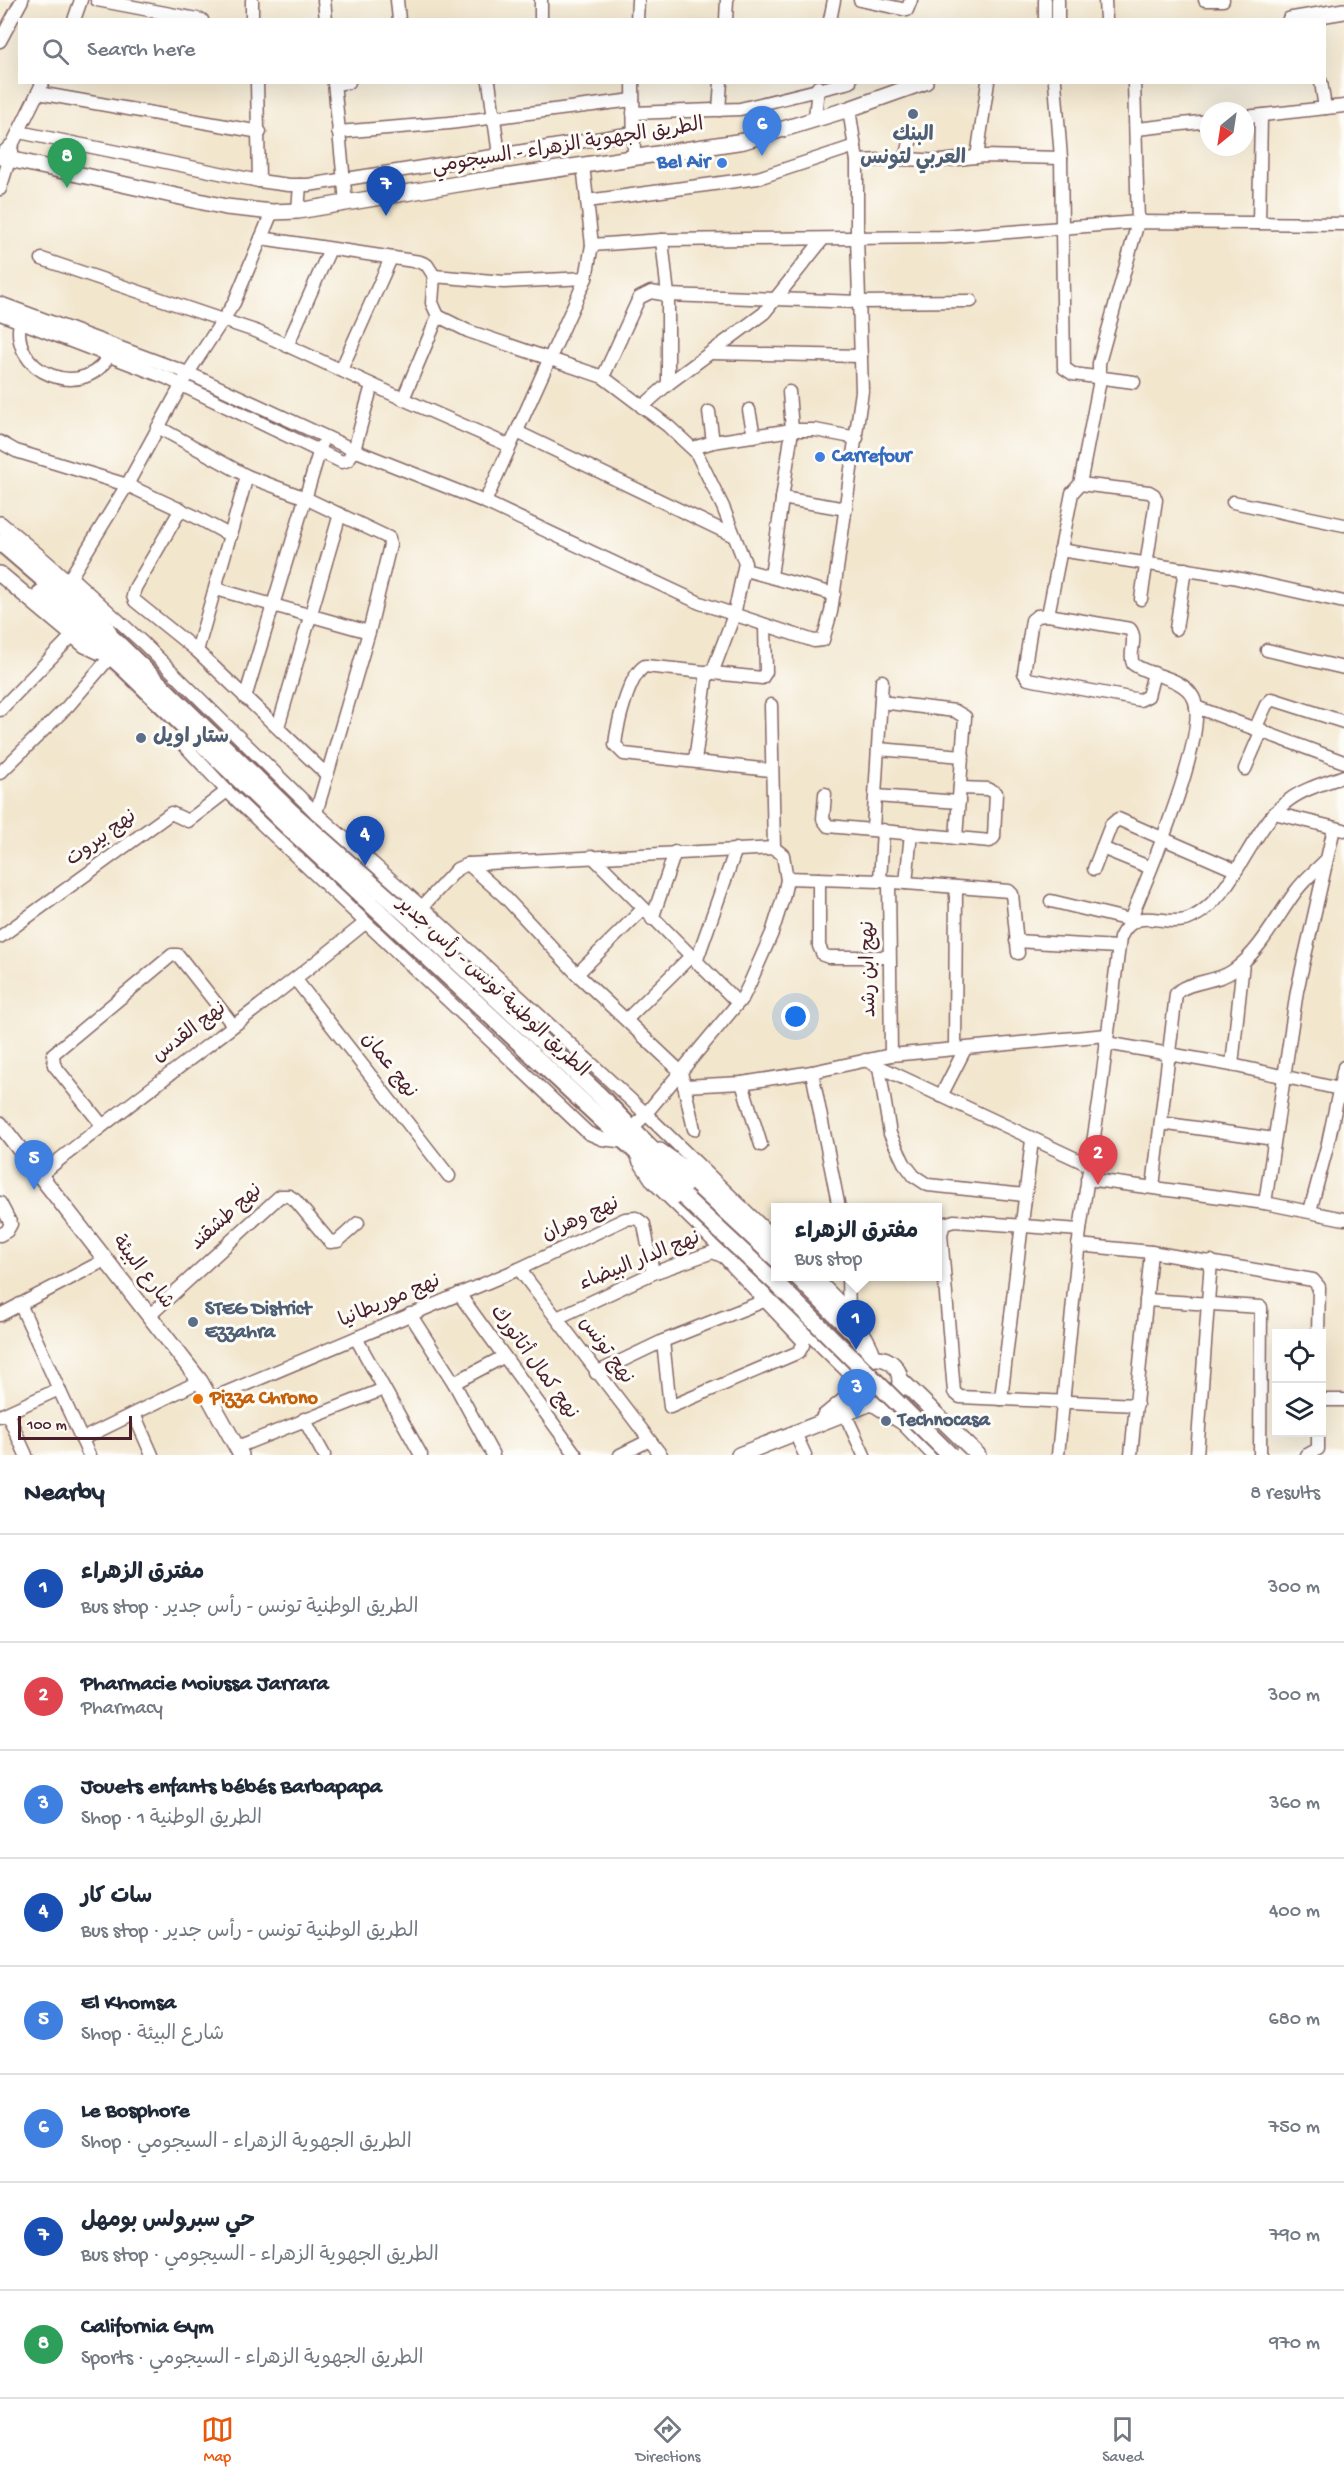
<!DOCTYPE html>
<html lang="en">
<head>
<meta charset="utf-8">
<style>
  :root { --surface:#fff; --page:#f2f2f3; --text:#1f2937; --muted:#747a83; --line:#e0e1e3; --accent:#ea580c }
  body { margin:0; font-family:"Gochi Hand","Playpen Sans Arabic",sans-serif; background:var(--page); color:var(--text) }
  .controls { position:absolute; right:18px; bottom:18px; display:grid; overflow:hidden; border-radius:0px; box-shadow:0 6px 24px #0002 }
  .controls button { width:54px; height:54px; display:grid; place-items:center; padding:0; border:0; border-bottom:2px solid var(--line); background:var(--surface); color:var(--text); font:30px sans-serif }
  .compass { position:absolute; left:1200px; top:102px; width:54px; height:54px; border-radius:50%; background:var(--surface); box-shadow:0 6px 24px #0002; rotate:210deg }
  .scale { position:absolute; left:18px; bottom:15px; width:114px; box-sizing:border-box; padding-left:6px; border:3px solid #4a1f2b; border-top:0; font-size:16px; line-height:21px; white-space:nowrap; color:#4a1f2b; -webkit-text-stroke:4px #fdfcf7; paint-order:stroke }
  .you { position:absolute; left:796px; top:1017px; width:21px; height:21px; margin:-15px; border:4px solid #fff; border-radius:50%; background:#1a73e8; box-shadow:0 0 0 9px #1a73e833 }
  .badge { display:grid; place-items:center; width:39px; height:39px; border-radius:50%; background:var(--accent); color:#fff; font-size:20px; font-weight:700 }
  .pin { position:absolute; translate:-50% -50px; filter:drop-shadow(0 2px 3px #0008) }
  .pin::after { content:''; position:absolute; top:32px; width:21px; height:18px; background:inherit; clip-path:polygon(0 0,100% 0,50% 100%) }
  .popup { position:absolute; left:771px; top:1203px; width:171px; height:78px; box-sizing:border-box; display:grid; place-content:center; border-radius:0px; background:var(--surface); filter:drop-shadow(0 2px 4px #0005); font-size:20px; white-space:nowrap; color:var(--muted) }
  .popup b { font-size:22px; color:var(--text) }
  .popup::after { content:''; position:absolute; left:50%; top:100%; margin-left:-12px; border:12px solid transparent; border-top-color:var(--surface) }
  .list { margin:0; padding:0; list-style:none }
  h2 { display:flex; justify-content:space-between; align-items:center; height:78px; margin:0; padding:0 24px; font-size:26px }
  h2 small { font-size:20px; font-weight:400; color:var(--muted) }
  .list li { display:grid; grid-template-columns:39px 1fr auto; gap:18px; align-items:center; box-sizing:border-box; height:108px; padding:0 24px; border-top:2px solid var(--line) }
  .list b { display:block; font-size:22px; white-space:nowrap }
  .list p { margin:0; font-size:20px; white-space:nowrap; color:var(--muted) }
  .list em { font-size:20px; font-style:normal; color:var(--muted) }
  .icon { flex:none; width:33px; height:33px; fill:none; stroke:currentColor; stroke-width:2; stroke-linecap:round; stroke-linejoin:round }
  .map { position:relative; flex:none; width:1344px; height:1455px; overflow:hidden }
  .search { position:absolute; background:var(--surface); box-shadow:0 6px 24px #0002; left:18px; right:18px; top:18px; height:66px; display:flex; align-items:center; gap:15px; box-sizing:border-box; padding:0 21px; border-radius:0px; color:var(--muted); font-size:22px }
  .sheet { height:942px; background:var(--surface) }
  nav { display:flex; justify-content:space-around; align-items:center; box-sizing:border-box; height:84px; border-top:2px solid var(--line); background:var(--surface); font-size:16px; color:var(--muted) }
  nav a { display:grid; justify-items:center; gap:3px }
  nav .on { color:var(--accent) }
  .map>svg:first-child { display:block }
  .lines { fill:none; stroke-linecap:round; stroke-linejoin:round }
  .minor-casing { stroke:#856564; stroke-width:15 }
  .major-casing { stroke:#856564; stroke-width:18 }
  .highway-casing { stroke:#856564; stroke-width:20 }
  .minor { stroke:#fff; stroke-width:12 }
  .major { stroke:#fff; stroke-width:15 }
  .highway { stroke:#fff; stroke-width:16 }
  .highway-bridge-casing { stroke:#856564; stroke-width:20; stroke-linecap:butt }
  .highway-bridge { stroke:#fff; stroke-width:16 }
  .service-dot { fill:#5c6f8a; stroke:#fdfcf7; stroke-width:2 }
  .shop-dot { fill:#3f7fe0; stroke:#fdfcf7; stroke-width:2 }
  .food-dot { fill:#e8710a; stroke:#fdfcf7; stroke-width:2 }
  .labels { text-anchor:middle; dominant-baseline:central; stroke-width:6; stroke-linejoin:round; paint-order:stroke }
  .service-label { font-size:20px; font-weight:bold; fill:#4e5e75; stroke:#fdfcf7; text-anchor:start }
  .street-label { font-size:20px; fill:#4a1f2b; stroke:#fdfcf7 }
  .shop-label { font-size:20px; font-weight:bold; fill:#366cbe; stroke:#fdfcf7; text-anchor:end }
  .food-label { font-size:20px; font-weight:bold; fill:#c56008; stroke:#fdfcf7; text-anchor:start }
</style>
</head>
<body>
<div class="map">
<svg width="1344" height="1455" viewBox="0 0 1344 1455">
  <rect width="100%" height="100%" fill="#fdfcf7"/>
  <filter id="ink" filterUnits="userSpaceOnUse"><feTurbulence type="fractalNoise" baseFrequency=".0167" numOctaves="2"/><feDisplacementMap in="SourceGraphic" scale="12" xChannelSelector="R" yChannelSelector="G"/><feConvolveMatrix kernelMatrix="1 2 1 2 8 2 1 2 1" color-interpolation-filters="sRGB"/></filter>
  <filter id="wash" filterUnits="userSpaceOnUse"><feTurbulence type="fractalNoise" baseFrequency=".008" numOctaves="4" result="noise"/><feDisplacementMap in="SourceGraphic" scale="24" xChannelSelector="R" yChannelSelector="G"/><feGaussianBlur stdDeviation="1.35" result="paint"/><feColorMatrix in="noise" values="0 0 0 0 0 0 0 0 0 0 0 0 0 0 0 0 0 1.4 0 .05"/><feComposite in="paint" operator="in"/></filter>
  <g filter="url(#wash)">
    <rect width="100%" height="100%" fill="#f2e6cd"/>
  </g>
  <g filter="url(#ink)">
    <g class="lines">
      <defs>
        <g id="minor">
          <polyline points="97,0 202,20"/>
          <polyline points="252,0 252,20"/>
          <polyline points="324,0 326,20"/>
          <polyline points="397,0 399,20"/>
          <polyline points="541,0 541,20"/>
          <polyline points="860,0 907,10 911,0"/>
          <polyline points="1058,0 1058,20"/>
          <polyline points="1105,0 1106,20"/>
          <polyline points="1205,0 1223,0"/>
          <polyline points="74,20 81,0"/>
          <polyline points="637,20 638,0"/>
          <polyline points="726,20 727,0"/>
          <polyline points="830,20 834,0"/>
          <polyline points="1045,20 1045,0"/>
          <polyline points="0,41 22,0"/>
          <polyline points="257,82 259,181"/>
          <polyline points="334,82 346,202"/>
          <polyline points="633,82 634,157"/>
          <polyline points="1055,82 1061,158 1064,368 1073,374 1134,382"/>
          <polyline points="1321,82 1325,108"/>
          <polyline points="334,84 349,82"/>
          <polyline points="38,93 260,132"/>
          <polyline points="719,110 721,82"/>
          <polyline points="633,113 740,109 850,82"/>
          <polyline points="1245,117 1344,106"/>
          <polyline points="815,118 818,87"/>
          <polyline points="1137,129 1209,121"/>
          <polyline points="19,132 259,181 289,185 308,185 499,155 489,82"/>
          <polyline points="338,132 449,123 633,100"/>
          <polyline points="499,155 633,133"/>
          <polyline points="0,156 13,143 43,82"/>
          <polyline points="977,157 988,82"/>
          <polyline points="906,159 941,161 983,156 1061,158"/>
          <polyline points="857,161 906,159 912,134"/>
          <polyline points="0,189 12,151"/>
          <polyline points="587,201 758,178 855,146"/>
          <polyline points="298,211 300,185"/>
          <polyline points="1259,223 1261,116"/>
          <polyline points="261,238 420,262 427,265 434,276"/>
          <polyline points="662,240 668,295 668,384"/>
          <polyline points="592,245 662,240 944,237 1138,222 1344,224"/>
          <polyline points="42,259 258,332 403,399 510,446"/>
          <polyline points="586,278 504,282 434,276 432,303 438,316 468,331 603,377 668,426 696,452 723,507 745,563 734,615 712,673"/>
          <polyline points="0,303 188,373 354,450 348,460 342,462 167,378 0,314"/>
          <path d="M22 315C2 373 90 406 111 350"/>
          <polyline points="287,346 330,249"/>
          <polyline points="712,353 861,356"/>
          <polyline points="341,370 391,258"/>
          <polyline points="603,377 639,298 651,292 668,295 859,302 971,301"/>
          <polyline points="372,385 354,450 485,502 700,603 814,641 823,640 831,612 862,391 857,237 857,161 849,109"/>
          <polyline points="403,399 438,316"/>
          <polyline points="642,407 668,384 764,313 823,239"/>
          <polyline points="749,410 754,436"/>
          <polyline points="709,412 713,442"/>
          <polyline points="158,427 247,476 303,497 389,538 390,545 369,632 316,813"/>
          <polyline points="517,432 734,536"/>
          <polyline points="0,442 16,451 127,485 194,516 231,536"/>
          <polyline points="693,448 713,442 792,430 815,430 857,438"/>
          <polyline points="1080,484 1149,492 1154,495 1156,500 1141,599"/>
          <polyline points="782,498 846,509"/>
          <polyline points="485,502 586,278 592,245 583,165"/>
          <polyline points="1233,502 1344,525"/>
          <polyline points="181,509 135,588 133,596 135,601 197,651 327,775"/>
          <polyline points="1060,550 1232,577 1344,602"/>
          <polyline points="745,570 834,594"/>
          <polyline points="771,576 792,430 789,392"/>
          <polyline points="74,580 143,643 316,813 422,907 646,1114 775,1239"/>
          <polyline points="67,583 127,485 188,373 234,303 272,212"/>
          <polyline points="216,589 369,632"/>
          <polyline points="1048,615 1072,493 1080,484 1099,385 1099,363 1138,222 1134,82"/>
          <path d="M765 626 766 672 762 678 645 666C628 676 617 726 615 745L624 754 770 770"/>
          <polyline points="1176,629 1185,569"/>
          <polyline points="1267,650 1344,668"/>
          <polyline points="197,651 247,476"/>
          <polyline points="245,698 321,446"/>
          <polyline points="881,702 955,711 965,717 956,838"/>
          <polyline points="1196,707 1344,762"/>
          <polyline points="0,710 73,635"/>
          <polyline points="278,727 340,514"/>
          <polyline points="1256,727 1266,705 1272,699 1344,722"/>
          <polyline points="193,734 185,746 227,791 588,1133 602,1139 626,1142"/>
          <polyline points="878,749 963,756"/>
          <polyline points="695,761 707,672"/>
          <polyline points="1245,769 1262,730"/>
          <polyline points="0,773 68,706 110,657"/>
          <polyline points="825,794 823,819 828,826 990,841 994,837 996,793 988,789 960,788"/>
          <polyline points="876,796 959,802"/>
          <polyline points="1274,813 1344,830"/>
          <polyline points="873,829 882,681"/>
          <polyline points="1102,848 1151,868"/>
          <polyline points="592,856 738,1003"/>
          <polyline points="468,864 504,896 577,974 681,1072 694,1129"/>
          <polyline points="1094,869 1111,825 1118,819 1235,870"/>
          <polyline points="787,878 880,881 1009,891 1012,894 1018,953"/>
          <polyline points="819,879 819,946 823,955 829,957 888,957"/>
          <polyline points="880,881 883,830"/>
          <polyline points="889,882 891,1055"/>
          <polyline points="906,883 911,833"/>
          <polyline points="1051,901 1130,920"/>
          <polyline points="422,907 457,869 468,864 774,848"/>
          <polyline points="652,919 675,852"/>
          <path d="M1128 925C1144 886 1212 730 1193 697 1181 676 1151 677 1133 664 1128 653 1138 639 1130 629L1048 615 1037 616 1032 620 1024 673 1028 679 1140 700 1148 696 1154 673"/>
          <polyline points="0,937 171,813 188,821 227,791"/>
          <polyline points="1016,941 1117,947"/>
          <polyline points="696,962 736,849"/>
          <polyline points="577,974 643,909"/>
          <polyline points="296,980 449,1176"/>
          <polyline points="627,1019 690,957"/>
          <polyline points="1106,1043 1232,1065 1344,1090"/>
          <polyline points="955,1049 956,887"/>
          <polyline points="865,1060 1089,1165"/>
          <polyline points="1232,1065 1243,963"/>
          <polyline points="879,1067 890,1134 904,1163 914,1176 928,1185 1025,1195"/>
          <polyline points="812,1072 839,1208"/>
          <polyline points="742,1083 761,1145"/>
          <polyline points="684,1086 742,1083 812,1072 891,1055 1107,1035"/>
          <polyline points="941,1096 965,1049"/>
          <polyline points="1161,1123 1274,1139"/>
          <polyline points="102,1125 54,1065 53,1054 172,955 178,955 233,1025"/>
          <polyline points="633,1129 743,997 749,985 772,933 783,898 787,880 783,855 774,848 771,705"/>
          <path d="M39 1176C146 1089 259 1010 365 923"/>
          <polyline points="1087,1179 1265,1203 1344,1219"/>
          <path d="M1153 1187 1176 994C1185 981 1218 983 1234 970 1261 950 1276 918 1296 891 1304 880 1315 871 1325 861"/>
          <polyline points="0,1203 11,1224 7,1231 0,1235"/>
          <polyline points="1265,1203 1297,991 1334,828"/>
          <polyline points="1310,1211 1328,1143 1344,1067"/>
          <polyline points="1080,1230 954,1221 944,1224 941,1234 954,1392 960,1397 1137,1405"/>
          <polyline points="1078,1245 1151,1252 1313,1280 1319,1287 1318,1334"/>
          <polyline points="519,1269 661,1455"/>
          <path d="M814 1276C839 1301 865 1324 876 1359"/>
          <polyline points="848,1276 849,1311"/>
          <polyline points="459,1294 576,1455"/>
          <polyline points="1146,1300 1261,1307 1260,1455"/>
          <polyline points="20,1304 89,1455"/>
          <polyline points="410,1314 454,1383 493,1455"/>
          <polyline points="0,1315 105,1260"/>
          <polyline points="149,1316 280,1196 289,1196 295,1200 330,1242 338,1241 358,1223"/>
          <polyline points="557,1318 653,1273 713,1252 724,1257 803,1341 803,1345 799,1352 670,1407 663,1341"/>
          <polyline points="356,1338 421,1455"/>
          <polyline points="596,1373 663,1341 764,1301"/>
          <polyline points="454,1383 503,1357"/>
          <polyline points="211,1399 519,1269 625,1219 636,1218 644,1224 653,1273"/>
          <polyline points="1001,1399 1032,1140"/>
          <polyline points="1322,1400 1344,1400"/>
          <polyline points="7,1413 26,1455"/>
          <polyline points="134,1414 152,1455"/>
          <polyline points="845,1414 864,1455"/>
          <polyline points="0,1416 59,1389"/>
          <polyline points="304,1419 324,1455"/>
          <polyline points="795,1433 805,1455"/>
          <polyline points="82,1439 200,1381"/>
          <polyline points="237,1447 384,1389"/>
          <polyline points="620,1455 648,1441"/>
          <path d="M1058 1455 1080 1230 1099 1103 1120 938C1137 901 1167 931 1193 917 1235 896 1250 828 1289 800 1305 788 1326 783 1344 776"/>
          <polyline points="1131,1455 1151,1252"/>
          <polyline points="1197,1455 1211,1261"/>
          <polyline points="1307,1455 1318,1449 1318,1432"/>
        </g>
        <g id="major">
          <polyline points="1290,20 1344,11"/>
          <polyline points="0,157 226,207 272,212 298,211 458,184 744,141 849,109 925,82"/>
          <path d="M0 524C38 557 82 589 109 632"/>
          <polyline points="0,574 85,645 98,651 104,652"/>
          <polyline points="0,1124 200,1381 241,1455"/>
          <polyline points="660,1151 684,1168 775,1256"/>
          <polyline points="640,1160 654,1181 855,1377"/>
          <polyline points="796,1276 857,1337 871,1359"/>
          <circle cx="877" cy="1381" r="23"/>
          <polyline points="900,1379 978,1455"/>
          <polyline points="874,1404 904,1423 935,1455"/>
          <polyline points="824,1417 846,1399 855,1384"/>
          <polyline points="739,1455 871,1403"/>
        </g>
        <g id="highway">
          <polyline points="0,542 114,640 291,812 415,922 599,1095 690,1189 775,1269"/>
          <polyline points="41,593 124,668 284,823 674,1187"/>
        </g>
      </defs>
      <use href="#minor" class="minor-casing"/>
      <use href="#major" class="major-casing"/>
      <use href="#highway" class="highway-casing"/>
      <use href="#minor" class="minor"/>
      <use href="#major" class="major"/>
      <use href="#highway" class="highway"/>
      <defs>
        <polyline id="highway-bridge" points="684,1197 779,1286 950,1455"/>
      </defs>
      <use href="#highway-bridge" class="highway-bridge-casing"/>
      <use href="#highway-bridge" class="highway-bridge"/>
    </g>
  </g>
  <g class="service-dot">
    <circle cx="913" cy="114" r="6"/>
    <circle cx="141" cy="738" r="6"/>
    <circle cx="193" cy="1322" r="6"/>
    <circle cx="886" cy="1421" r="6"/>
  </g>
  <g class="shop-dot">
    <circle cx="722" cy="163" r="6"/>
    <circle cx="820" cy="457" r="6"/>
  </g>
  <circle class="food-dot" cx="198" cy="1399" r="6"/>
  <g class="labels">
    <g class="service-label">
      <text x="913" y="136" text-anchor="middle">البنك<tspan x="913" dy="23">العربي لتونس</tspan></text>
      <text x="153" y="738">ستار اويل</text>
      <text x="205" y="1310">STEG District<tspan x="205" dy="23">Ezzahra</tspan></text>
      <text x="898" y="1421">Technocasa</text>
    </g>
    <g class="street-label">
      <text transform="translate(568 147) rotate(-9)">الطريق الجهوية الزهراء - السيجومي</text>
      <text transform="translate(102 839) rotate(-36)">نهج بيروت</text>
      <text transform="translate(870 969) rotate(-91)">نهج ابن رشد</text>
      <text transform="translate(492 988) rotate(43)">الطريق الوطنية تونس - رأس جدير</text>
      <text transform="translate(190 1033) rotate(-37)">نهج القدس</text>
      <text transform="translate(388 1066) rotate(52)">نهج عمان</text>
      <text transform="translate(227 1218) rotate(-42)">نهج طشقند</text>
      <text transform="translate(581 1220) rotate(-24)">نهج وهران</text>
      <text transform="translate(640 1262) rotate(-22)">نهج الدار البيضاء</text>
      <text transform="translate(142 1273) rotate(52)">شارع البيئة</text>
      <text transform="translate(390 1302) rotate(-23)">نهج موريطانيا</text>
      <text transform="translate(605 1351) rotate(54)">نهج تونس</text>
      <text transform="translate(533 1363) rotate(54)">نهج كمال أتاتورك</text>
    </g>
    <g class="shop-label">
      <text x="710" y="163">Bel Air</text>
      <text x="832" y="457" text-anchor="start">Carrefour</text>
    </g>
    <g class="food-label">
      <text x="210" y="1399">Pizza Chrono</text>
    </g>
  </g>
</svg>
<div class="controls">
<button><svg class="icon" aria-label="locate" viewBox="0 0 24 24"><circle cx="12" cy="12" r="6"/><path d="M12 2v4M12 18v4M2 12h4M18 12h4"/></svg></button>
<button><svg class="icon" aria-label="layers" viewBox="0 0 24 24"><path d="M12 4l9 5-9 5-9-5zM3 14l9 5 9-5"/></svg></button>
</div>
<svg class="compass" viewBox="-18 -18 36 36"><path d="M0-13l5 13h-10z" fill="#e53935"/><path d="M0 13l5-13h-10z" fill="#747a83"/></svg>
<div class="scale">100 m</div>
<div class="you"></div>
<div class="pin badge" style="left:856px;top:1350px;background:#1a4fb4">1</div>
<div class="popup"><b>مفترق الزهراء</b>Bus stop</div>
<div class="pin badge" style="left:1098px;top:1185px;background:#e0444e">2</div>
<div class="pin badge" style="left:857px;top:1419px;background:#3f7fe0">3</div>
<div class="pin badge" style="left:365px;top:866px;background:#1a4fb4">4</div>
<div class="pin badge" style="left:34px;top:1190px;background:#3f7fe0">5</div>
<div class="pin badge" style="left:762px;top:156px;background:#3f7fe0">6</div>
<div class="pin badge" style="left:386px;top:216px;background:#1a4fb4">7</div>
<div class="pin badge" style="left:67px;top:188px;background:#2e9e5b">8</div>
<div class="search"><svg class="icon" aria-label="search" viewBox="0 0 24 24"><circle cx="10" cy="10" r="6"/><path d="M15 15l6 6"/></svg>Search here</div>
</div>
<section class="sheet">
<h2>Nearby<small>8 results</small></h2>
<ul class="list">
<li><span class="badge" style="background:#1a4fb4">1</span><div><b>مفترق الزهراء</b><p>Bus stop · الطريق الوطنية تونس - رأس جدير</p></div><em>300 m</em></li>
<li><span class="badge" style="background:#e0444e">2</span><div><b>Pharmacie Moiussa Jarrara</b><p>Pharmacy</p></div><em>300 m</em></li>
<li><span class="badge" style="background:#3f7fe0">3</span><div><b>Jouets enfants bébés Barbapapa</b><p>Shop · الطريق الوطنية 1</p></div><em>360 m</em></li>
<li><span class="badge" style="background:#1a4fb4">4</span><div><b>سات كار</b><p>Bus stop · الطريق الوطنية تونس - رأس جدير</p></div><em>400 m</em></li>
<li><span class="badge" style="background:#3f7fe0">5</span><div><b>El Khomsa</b><p>Shop · شارع البيئة</p></div><em>680 m</em></li>
<li><span class="badge" style="background:#3f7fe0">6</span><div><b>Le Bosphore</b><p>Shop · الطريق الجهوية الزهراء - السيجومي</p></div><em>750 m</em></li>
<li><span class="badge" style="background:#1a4fb4">7</span><div><b>حي سبرولس بومهل</b><p>Bus stop · الطريق الجهوية الزهراء - السيجومي</p></div><em>790 m</em></li>
<li><span class="badge" style="background:#2e9e5b">8</span><div><b>California Gym</b><p>Sports · الطريق الجهوية الزهراء - السيجومي</p></div><em>970 m</em></li>
</ul>
</section>
<nav>
<a class="on"><svg class="icon" aria-label="map" viewBox="0 0 24 24"><path d="M3 6l6-2 6 2 6-2v14l-6 2-6-2-6 2zM9 4v14M15 6v14"/></svg>Map</a>
<a><svg class="icon" aria-label="directions" viewBox="0 0 24 24"><path d="M12 3l9 9-9 9-9-9zM9 14v-3h6M13 9l2 2-2 2"/></svg>Directions</a>
<a><svg class="icon" aria-label="saved" viewBox="0 0 24 24"><path d="M7 4h10v16l-5-4-5 4z"/></svg>Saved</a>
</nav>
</body>
</html>
